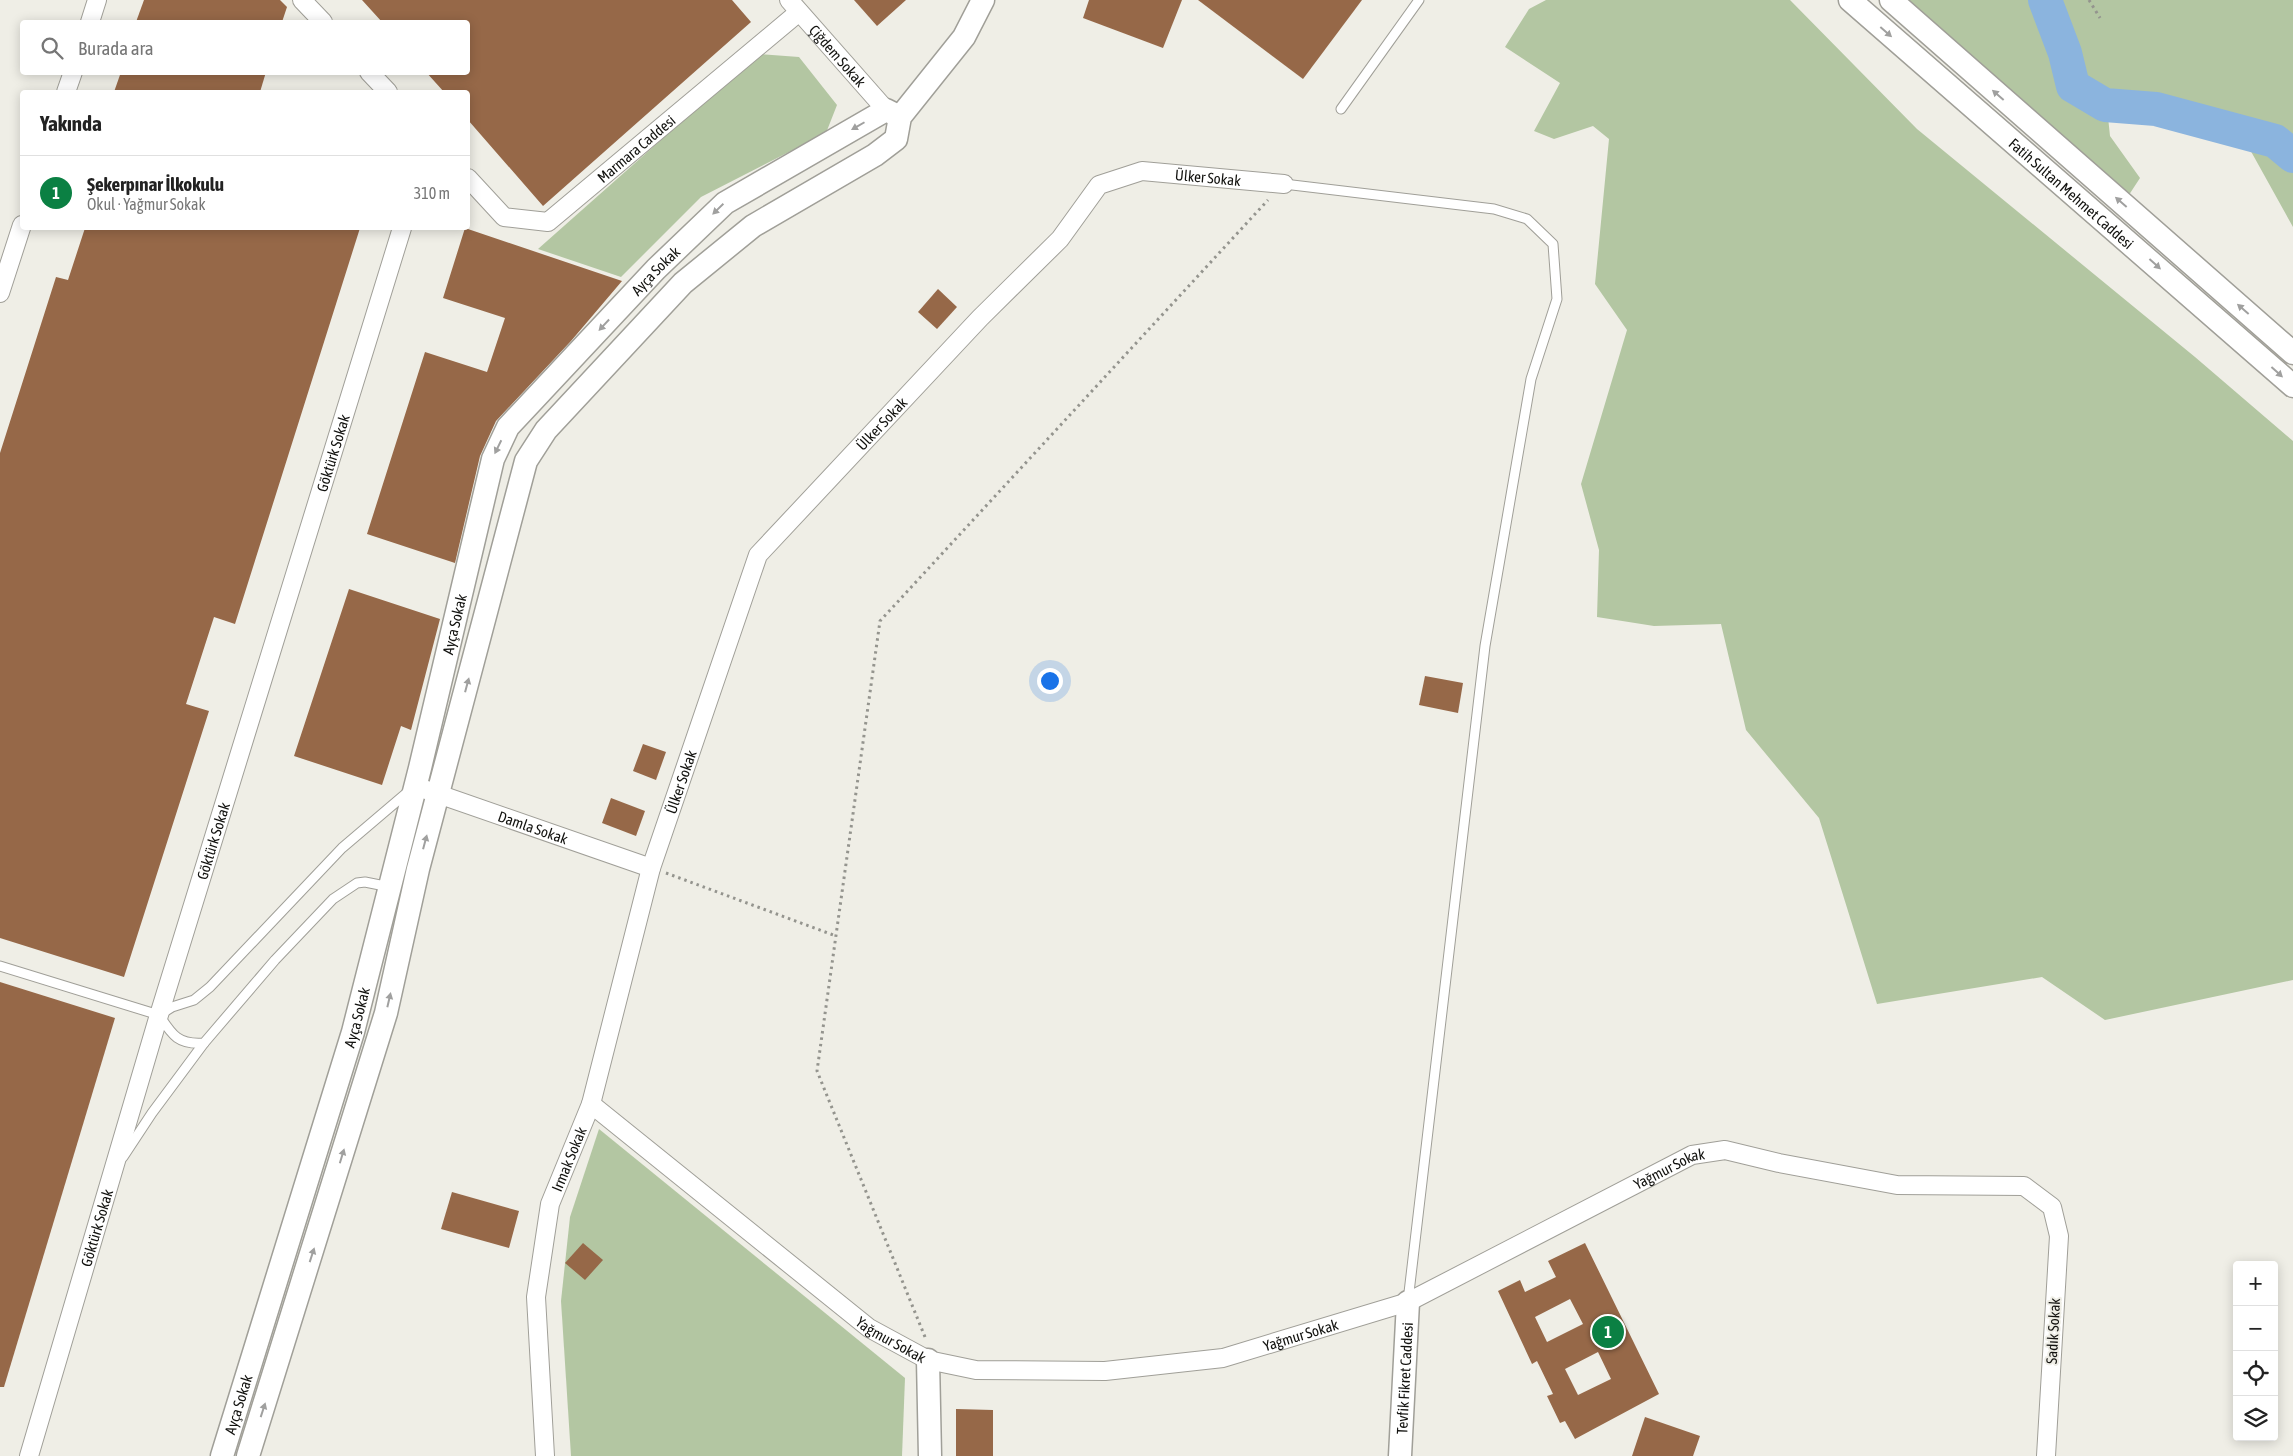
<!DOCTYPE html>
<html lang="tr">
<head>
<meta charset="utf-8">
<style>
  :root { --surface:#fff; --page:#f2f2f2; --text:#222; --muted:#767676; --line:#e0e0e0; --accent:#0b8043 }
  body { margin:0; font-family:"Asap Condensed",sans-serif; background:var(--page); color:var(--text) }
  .controls { position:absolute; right:15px; bottom:15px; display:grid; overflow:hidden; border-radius:5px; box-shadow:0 2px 12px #0003 }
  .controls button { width:45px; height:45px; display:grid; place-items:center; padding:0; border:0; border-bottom:1px solid var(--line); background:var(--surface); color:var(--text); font:25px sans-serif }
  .you { position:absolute; left:1049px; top:680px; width:18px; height:18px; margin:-12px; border:4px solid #fff; border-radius:50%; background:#1a73e8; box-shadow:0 0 0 8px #1a73e833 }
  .badge { display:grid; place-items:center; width:32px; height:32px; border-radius:50%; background:var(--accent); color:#fff; font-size:16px; font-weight:700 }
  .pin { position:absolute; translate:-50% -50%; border:2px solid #fff; box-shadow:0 1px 5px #0006 }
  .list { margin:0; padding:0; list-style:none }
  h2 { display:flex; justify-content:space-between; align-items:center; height:65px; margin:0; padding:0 20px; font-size:21px }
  h2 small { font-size:16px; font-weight:400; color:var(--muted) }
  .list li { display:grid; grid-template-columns:32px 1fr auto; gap:15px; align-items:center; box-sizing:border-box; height:75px; padding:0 20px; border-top:1px solid var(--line) }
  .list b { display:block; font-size:19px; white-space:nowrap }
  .list p { margin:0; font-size:16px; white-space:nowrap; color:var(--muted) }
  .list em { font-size:16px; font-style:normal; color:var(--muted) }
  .icon { flex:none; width:28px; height:28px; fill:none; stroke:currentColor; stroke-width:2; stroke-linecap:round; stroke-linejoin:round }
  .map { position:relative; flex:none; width:2293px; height:1456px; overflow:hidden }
  .search { position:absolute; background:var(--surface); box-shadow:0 2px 12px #0003; left:20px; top:20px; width:450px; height:55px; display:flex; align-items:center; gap:12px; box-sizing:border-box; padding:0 18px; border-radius:5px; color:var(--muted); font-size:19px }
  .panel { position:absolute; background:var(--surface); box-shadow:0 2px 12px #0003; left:20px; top:90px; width:450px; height:140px; border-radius:5px }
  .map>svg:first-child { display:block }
  .green { fill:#b3c6a2 }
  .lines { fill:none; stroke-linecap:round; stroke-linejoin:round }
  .river { stroke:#8bb4de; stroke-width:34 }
  .building { fill:#966848; fill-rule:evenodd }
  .service-casing { stroke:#a09f98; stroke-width:11 }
  .minor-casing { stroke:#a09f98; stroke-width:20 }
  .tertiary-casing { stroke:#a09f98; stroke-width:25 }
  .path { stroke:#94948e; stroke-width:3; stroke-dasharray:2.5 4; stroke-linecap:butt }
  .service { stroke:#fff; stroke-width:9 }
  .minor { stroke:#fff; stroke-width:18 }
  .tertiary { stroke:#fff; stroke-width:22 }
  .oneway { fill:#a0a09f }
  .labels { text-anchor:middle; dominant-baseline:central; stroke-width:4; stroke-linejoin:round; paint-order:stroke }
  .street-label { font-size:15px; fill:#12120f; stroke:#efeee6 }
</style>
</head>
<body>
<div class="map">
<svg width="2293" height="1456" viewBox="0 0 2293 1456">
  <rect width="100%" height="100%" fill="#efeee6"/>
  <g class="green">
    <polygon points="1546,0 1790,0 1917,129 2195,357 2293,441 2293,980 2105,1020 2042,977 1877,1004 1819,818 1746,730 1721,624 1654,626 1597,617 1599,550 1581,484 1627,330 1595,284 1609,139 1593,126 1554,139 1534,131 1560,83 1505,47 1529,9"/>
    <polygon points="1891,0 2293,0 2293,227 2238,128 2108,117 2110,136 2140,178 2123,204"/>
    <polygon points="758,54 799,57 837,105 826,133 701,197 621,277 538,249"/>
    <polygon points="599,1129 905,1378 902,1456 571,1456 561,1301 570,1217"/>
  </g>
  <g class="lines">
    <polyline class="river" points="2045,0 2065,53 2073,86 2105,105 2156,109 2275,141 2293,156"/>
  </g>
  <g class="building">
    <polygon points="144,0 280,0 287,7 282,22 136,22"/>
    <polygon points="362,0 732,0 751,22 543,206 468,120 468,92 444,92 426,72 468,72 468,22 382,22"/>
    <polygon points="854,0 906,0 877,26"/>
    <polygon points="1089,0 1182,0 1163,48 1083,18"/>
    <polygon points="1198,0 1362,0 1303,79"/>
    <polygon points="121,72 266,72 260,92 114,92"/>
    <polygon points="85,228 360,228 235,624 214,617 186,704 209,711 124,977 0,938 0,453 56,277 68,280"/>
    <polygon points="465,228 622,281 571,341 496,421 480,456 455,563 367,534 425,352 487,372 505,318 443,298"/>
    <polygon points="938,289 957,307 937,329 918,312"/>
    <polygon points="349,589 440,619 411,730 401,726 382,785 294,756"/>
    <polygon points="1425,676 1463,683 1458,713 1419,705"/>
    <polygon points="643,744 666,752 656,780 633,771"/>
    <polygon points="611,798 645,811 636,836 602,823"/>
    <polygon points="0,982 115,1018 4,1387 0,1387"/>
    <polygon points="452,1192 519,1211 509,1248 441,1229"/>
    <polygon points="583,1243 603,1260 585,1280 565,1263"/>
    <path d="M1585 1243 1659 1394 1575 1439 1565 1421 1560 1423 1547 1396 1553 1394 1537 1361 1532 1364 1498 1291 1520 1280 1525 1292 1556 1277 1548 1261ZM1570 1299 1583 1324 1547 1342 1535 1317ZM1598 1352 1611 1379 1578 1395 1565 1369Z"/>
    <polygon points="956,1409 993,1410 993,1456 956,1456"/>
    <polygon points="1645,1417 1700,1436 1693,1456 1632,1456"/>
  </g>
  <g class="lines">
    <defs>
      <g id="service">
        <polyline points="1341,109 1419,0"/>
        <polyline points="1284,184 1494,209 1527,219 1553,244 1557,299 1531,379 1485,646 1408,1301"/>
        <path d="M0 966 159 1015C172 1035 178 1045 204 1043L275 960 333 899 357 883 365 882 390 887"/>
        <polyline points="161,1014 172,1007 194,1000 210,987 342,848 409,791"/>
        <polyline points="123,1157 152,1113 204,1043"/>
      </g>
      <g id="minor">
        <polyline points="302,0 323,22"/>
        <path id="s1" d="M789 0 886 110"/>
        <polyline points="90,22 97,0"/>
        <polyline points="369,72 388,92"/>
        <polyline points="66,92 73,72"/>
        <path id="s2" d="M468 178 504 217 548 222 799 12"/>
        <polyline points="0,293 22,225"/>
        <path id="s3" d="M415 786 651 868"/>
        <path id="s4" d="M591 1104 869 1328 928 1360 976 1370 1105 1371 1223 1358 1408 1302 1692 1155 1725 1150 1779 1163 1897 1185 2024 1186 2052 1207 2059 1236 2046 1456"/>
        <path id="s5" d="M29 1456 159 1015 402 228"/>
        <path id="s6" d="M545 1456 536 1297 550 1204 591 1104 651 868 758 555 980 318 1060 239 1099 185 1142 171 1284 184"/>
      </g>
      <g id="tertiary">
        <path id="s7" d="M1850 0 2293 386"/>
        <polyline points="1891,0 2293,353"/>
        <polyline points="928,1360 930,1456"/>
        <path id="s8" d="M222 1456 353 1032 420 768 493 459 508 427 656 269 725 203 886 110 900 117"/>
        <polyline points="248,1456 386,1013 418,869 526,461 546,430 683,283 753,226 875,155 896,139 900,117 964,37 983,0"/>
        <path id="s9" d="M1400 1456 1408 1302"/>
      </g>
    </defs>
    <use href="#service" class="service-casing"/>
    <use href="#minor" class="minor-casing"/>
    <use href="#tertiary" class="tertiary-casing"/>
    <g class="path">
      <polyline points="2089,0 2100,18"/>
      <polyline points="666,873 836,936"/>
      <polyline points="925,1337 817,1071 880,621 1268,200"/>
    </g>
    <use href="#service" class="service"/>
    <use href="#minor" class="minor"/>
    <use href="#tertiary" class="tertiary"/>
  </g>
  <defs><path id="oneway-solid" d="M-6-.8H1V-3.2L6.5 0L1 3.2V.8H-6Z" transform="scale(1.25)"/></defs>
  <g class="oneway">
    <use href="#oneway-solid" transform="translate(1886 32) rotate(41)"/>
    <use href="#oneway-solid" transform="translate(1998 95) rotate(-139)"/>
    <use href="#oneway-solid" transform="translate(858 126) rotate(150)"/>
    <use href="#oneway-solid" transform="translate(2121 202) rotate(-139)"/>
    <use href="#oneway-solid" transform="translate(718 209) rotate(136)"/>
    <use href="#oneway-solid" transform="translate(2155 264) rotate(42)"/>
    <use href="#oneway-solid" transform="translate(2243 309) rotate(-139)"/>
    <use href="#oneway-solid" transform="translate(604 325) rotate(133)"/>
    <use href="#oneway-solid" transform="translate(2277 372) rotate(42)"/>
    <use href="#oneway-solid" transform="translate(498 447) rotate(116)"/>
    <use href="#oneway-solid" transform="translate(467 685) rotate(-75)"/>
    <use href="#oneway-solid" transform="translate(425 842) rotate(-75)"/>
    <use href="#oneway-solid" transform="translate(389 1000) rotate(-77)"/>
    <use href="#oneway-solid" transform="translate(342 1156) rotate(-73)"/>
    <use href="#oneway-solid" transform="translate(312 1255) rotate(-72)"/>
    <use href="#oneway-solid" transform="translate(263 1410) rotate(-72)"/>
  </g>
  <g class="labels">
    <g class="street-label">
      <text stroke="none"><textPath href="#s1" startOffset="74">Çiğdem Sokak</textPath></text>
      <text stroke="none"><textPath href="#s2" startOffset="212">Marmara Caddesi</textPath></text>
      <text stroke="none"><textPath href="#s6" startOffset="1551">Ülker Sokak</textPath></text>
      <text stroke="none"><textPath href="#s7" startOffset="294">Fatih Sultan Mehmet Caddesi</textPath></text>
      <text stroke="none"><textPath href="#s8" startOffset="1284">Ayça Sokak</textPath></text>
      <text stroke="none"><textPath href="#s6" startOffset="1116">Ülker Sokak</textPath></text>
      <text stroke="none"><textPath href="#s5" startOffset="1048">Göktürk Sokak</textPath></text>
      <text stroke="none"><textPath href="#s8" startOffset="864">Ayça Sokak</textPath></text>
      <text stroke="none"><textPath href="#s6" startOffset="696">Ülker Sokak</textPath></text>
      <text stroke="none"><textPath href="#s3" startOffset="125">Damla Sokak</textPath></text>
      <text stroke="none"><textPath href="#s5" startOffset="642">Göktürk Sokak</textPath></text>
      <text stroke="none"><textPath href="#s8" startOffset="459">Ayça Sokak</textPath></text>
      <text stroke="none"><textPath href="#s6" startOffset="302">Irmak Sokak</textPath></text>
      <text stroke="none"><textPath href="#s4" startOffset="1208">Yağmur Sokak</textPath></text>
      <text stroke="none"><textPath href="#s5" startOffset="238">Göktürk Sokak</textPath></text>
      <text transform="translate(2053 1331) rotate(-87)">Sadık Sokak</text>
      <text stroke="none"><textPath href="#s4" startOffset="802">Yağmur Sokak</textPath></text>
      <text stroke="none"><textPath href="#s4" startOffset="382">Yağmur Sokak</textPath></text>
      <text stroke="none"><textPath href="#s9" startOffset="78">Tevfik Fikret Caddesi</textPath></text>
      <text stroke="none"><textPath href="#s8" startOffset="54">Ayça Sokak</textPath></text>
    </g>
  </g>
</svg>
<div class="controls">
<button>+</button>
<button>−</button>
<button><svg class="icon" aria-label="locate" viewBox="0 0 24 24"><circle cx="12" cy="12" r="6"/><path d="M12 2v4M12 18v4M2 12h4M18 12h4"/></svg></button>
<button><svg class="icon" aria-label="layers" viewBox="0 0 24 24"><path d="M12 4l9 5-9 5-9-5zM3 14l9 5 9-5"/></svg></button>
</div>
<div class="you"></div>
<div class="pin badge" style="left:1608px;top:1332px">1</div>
<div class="search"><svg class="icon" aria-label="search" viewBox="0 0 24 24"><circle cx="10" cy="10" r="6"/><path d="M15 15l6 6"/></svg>Burada ara</div>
<section class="panel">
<h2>Yakında<small></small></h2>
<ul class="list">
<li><span class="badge">1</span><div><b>Şekerpınar İlkokulu</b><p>Okul · Yağmur Sokak</p></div><em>310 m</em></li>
</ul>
</section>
</div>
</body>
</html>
